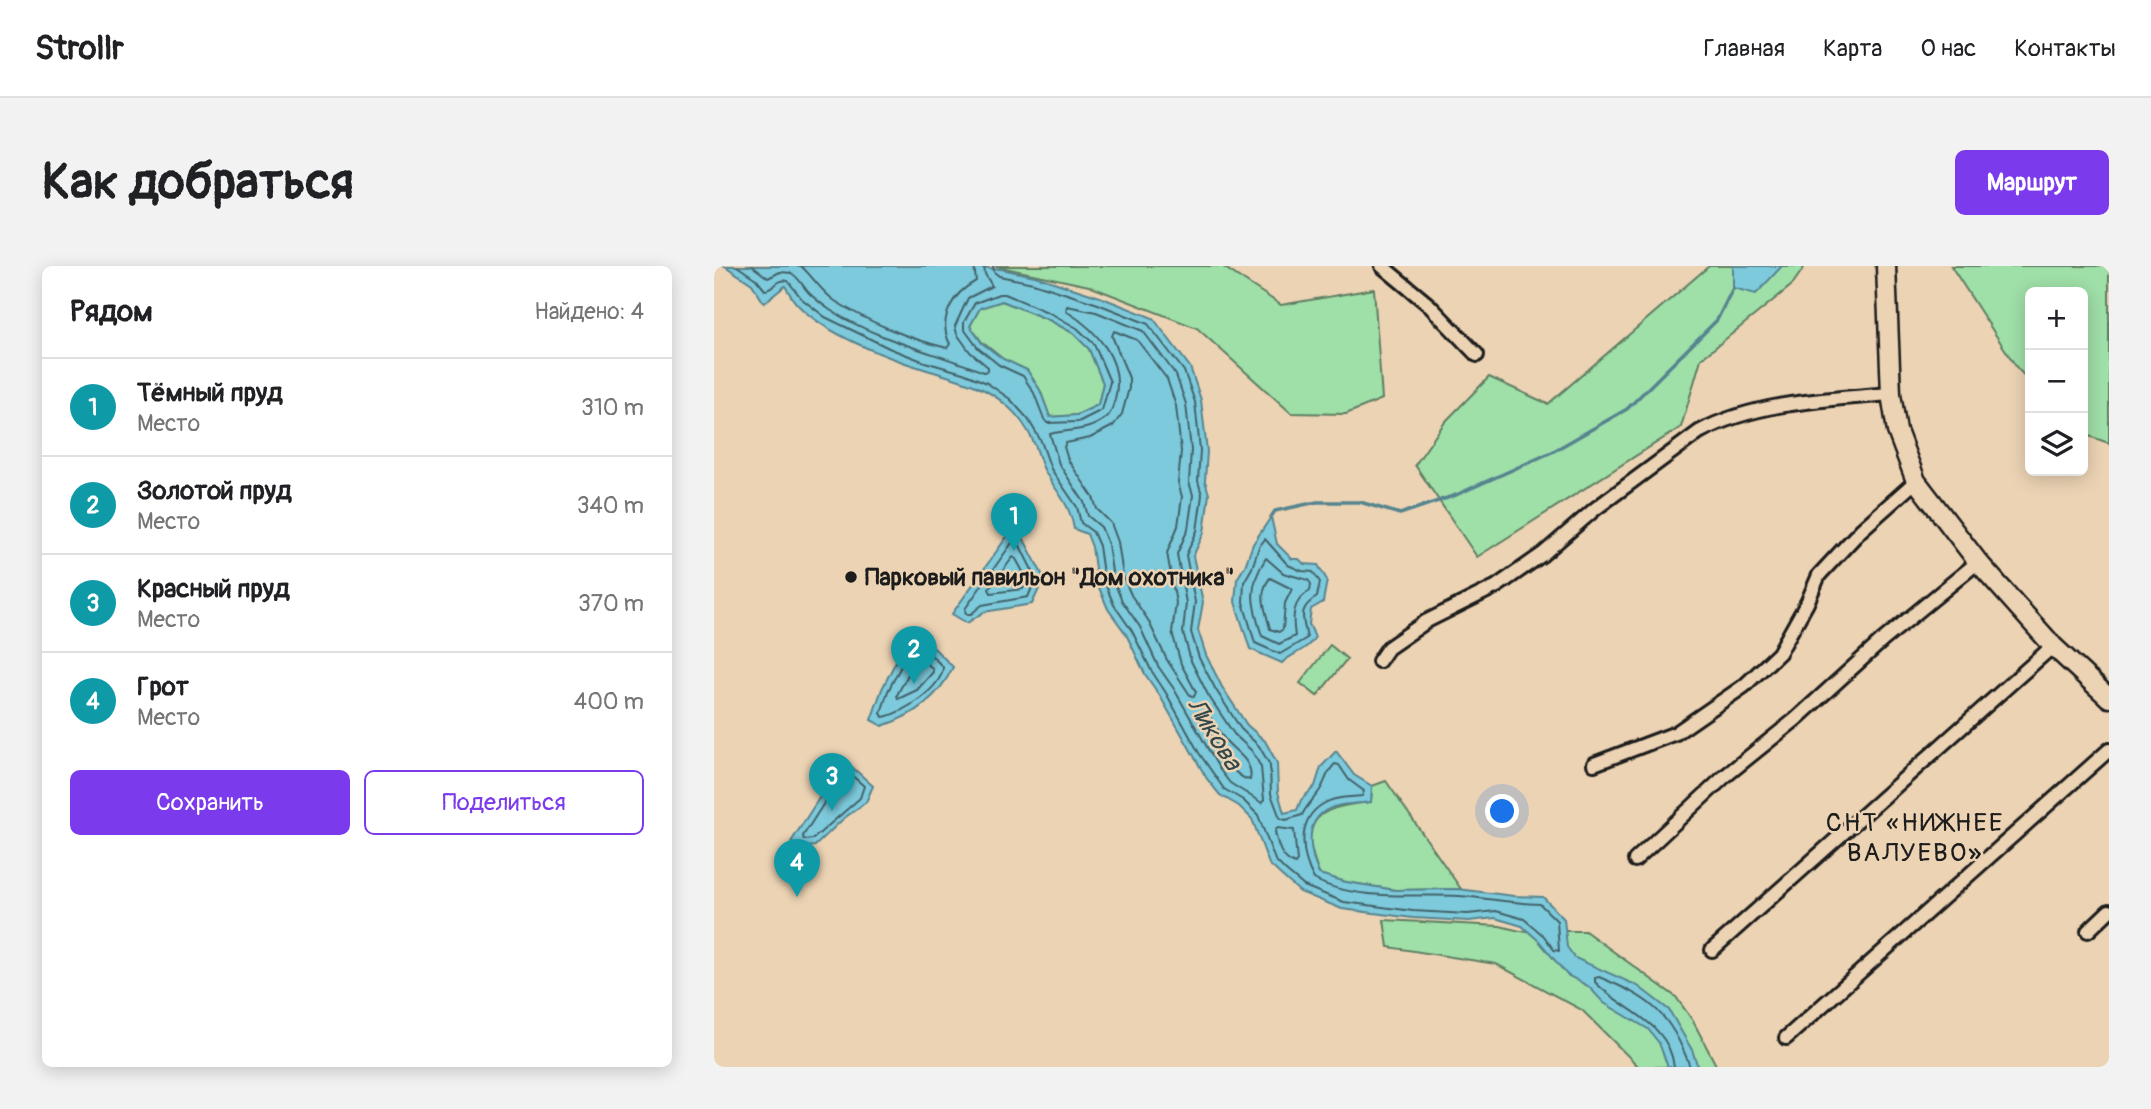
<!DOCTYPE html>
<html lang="ru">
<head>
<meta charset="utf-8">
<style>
  :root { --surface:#fff; --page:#f2f2f2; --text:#202124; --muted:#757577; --line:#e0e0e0; --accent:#7c3aed }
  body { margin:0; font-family:Pangolin,sans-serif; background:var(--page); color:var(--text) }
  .controls { position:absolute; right:21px; top:21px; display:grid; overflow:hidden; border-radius:10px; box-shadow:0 4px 18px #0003 }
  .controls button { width:63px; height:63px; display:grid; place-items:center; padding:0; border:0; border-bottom:2px solid var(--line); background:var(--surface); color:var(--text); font:35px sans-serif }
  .you { position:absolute; left:789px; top:546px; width:24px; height:24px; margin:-18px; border:5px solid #fff; border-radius:50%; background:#1a73e8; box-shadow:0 0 0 10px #1a73e833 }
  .badge { display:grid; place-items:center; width:46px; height:46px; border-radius:50%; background:var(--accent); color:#fff; font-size:23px; font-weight:700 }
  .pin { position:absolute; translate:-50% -58px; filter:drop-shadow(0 2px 4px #0008) }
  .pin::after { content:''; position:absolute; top:37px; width:24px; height:21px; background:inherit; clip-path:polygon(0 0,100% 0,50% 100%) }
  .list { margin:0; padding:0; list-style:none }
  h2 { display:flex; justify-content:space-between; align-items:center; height:91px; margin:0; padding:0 28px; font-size:30px }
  h2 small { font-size:23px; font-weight:400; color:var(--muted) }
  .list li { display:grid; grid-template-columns:46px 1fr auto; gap:21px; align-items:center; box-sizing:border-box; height:98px; padding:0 28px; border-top:2px solid var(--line) }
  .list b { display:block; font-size:26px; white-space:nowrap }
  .list p { margin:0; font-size:23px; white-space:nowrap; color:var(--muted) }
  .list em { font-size:23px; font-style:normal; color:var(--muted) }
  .actions { display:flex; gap:14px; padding:21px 28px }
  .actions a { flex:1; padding:16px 0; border:2px solid var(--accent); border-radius:10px; text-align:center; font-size:24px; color:var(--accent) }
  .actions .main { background:var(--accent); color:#fff }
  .icon { flex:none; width:38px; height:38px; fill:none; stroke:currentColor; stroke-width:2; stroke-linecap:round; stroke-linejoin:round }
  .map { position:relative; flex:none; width:1395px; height:801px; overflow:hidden; border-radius:10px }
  header { display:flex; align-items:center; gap:42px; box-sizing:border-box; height:98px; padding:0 35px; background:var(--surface); border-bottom:2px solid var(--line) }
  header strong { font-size:33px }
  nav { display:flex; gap:38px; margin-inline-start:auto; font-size:24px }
  .intro { display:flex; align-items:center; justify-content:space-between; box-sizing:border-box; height:168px; padding:0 42px }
  h1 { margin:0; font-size:49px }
  .button { padding:18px 32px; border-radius:10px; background:var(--accent); color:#fff; font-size:24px; font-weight:700 }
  main { display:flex; gap:42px; padding:0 42px }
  aside { flex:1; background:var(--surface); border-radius:10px; box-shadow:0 4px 18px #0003 }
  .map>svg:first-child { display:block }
  .green { fill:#9fdfa8; stroke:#5e7e62; stroke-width:2 }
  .water { fill:#7dcadc; stroke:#56848f; stroke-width:2; fill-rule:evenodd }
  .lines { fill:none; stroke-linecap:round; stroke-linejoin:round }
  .shore { stroke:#436269; stroke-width:2 }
  .stream { stroke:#56848f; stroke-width:3.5 }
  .street-casing { stroke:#1c1c1c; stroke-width:18 }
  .secondary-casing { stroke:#1c1c1c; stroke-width:23 }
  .street { stroke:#ecd3b4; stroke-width:12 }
  .secondary { stroke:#ecd3b4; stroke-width:18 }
  .poi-dot { fill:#1c1c1c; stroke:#ecd3b4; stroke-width:2.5 }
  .labels { text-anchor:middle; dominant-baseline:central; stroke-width:5; stroke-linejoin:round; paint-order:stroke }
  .poi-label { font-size:24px; font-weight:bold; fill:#1c1c1c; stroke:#ecd3b4; text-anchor:start }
  .water-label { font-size:26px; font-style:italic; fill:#34484c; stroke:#ecd3b4 }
  .neighbourhood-label { font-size:26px; letter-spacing:2px; fill:#1c1c1c; stroke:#ecd3b4 }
</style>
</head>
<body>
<header>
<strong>Strollr</strong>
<nav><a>Главная</a><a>Карта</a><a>О нас</a><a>Контакты</a></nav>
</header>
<div class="intro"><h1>Как добраться</h1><a class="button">Маршрут</a></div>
<main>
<aside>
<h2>Рядом<small>Найдено: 4</small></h2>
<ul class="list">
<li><span class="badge" style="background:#0f9aa8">1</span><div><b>Тёмный пруд</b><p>Место</p></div><em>310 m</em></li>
<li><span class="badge" style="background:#0f9aa8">2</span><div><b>Золотой пруд</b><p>Место</p></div><em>340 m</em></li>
<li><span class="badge" style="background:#0f9aa8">3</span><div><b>Красный пруд</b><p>Место</p></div><em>370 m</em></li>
<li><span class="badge" style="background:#0f9aa8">4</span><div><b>Грот</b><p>Место</p></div><em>400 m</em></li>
</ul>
<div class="actions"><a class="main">Сохранить</a><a>Поделиться</a></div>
</aside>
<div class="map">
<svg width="1395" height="801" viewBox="0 0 1395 801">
  <rect width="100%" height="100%" fill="#ecd3b4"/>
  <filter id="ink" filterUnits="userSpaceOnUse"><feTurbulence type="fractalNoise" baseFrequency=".0143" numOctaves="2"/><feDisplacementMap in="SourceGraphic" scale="14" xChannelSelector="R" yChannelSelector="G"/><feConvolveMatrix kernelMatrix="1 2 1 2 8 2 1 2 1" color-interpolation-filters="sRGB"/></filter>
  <g filter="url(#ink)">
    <g class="green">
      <polygon points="281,0 508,0 567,39 660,23 668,133 632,148 577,147 483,62 375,20"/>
      <polygon points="995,0 1091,0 1078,19 987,93 967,161 763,291 701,199 731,156 775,111 834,138"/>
      <polygon points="1237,0 1395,0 1395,177 1369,168 1369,26 1316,26 1316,116 1303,102"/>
      <polygon points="288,35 335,54 359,67 375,83 389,117 384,139 363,149 336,151 326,124 313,104 289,93 268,76 256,60 266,42"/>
      <polygon points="616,379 633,393 603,430 586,417"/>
      <path d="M672 515 747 623 681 624 632 616 605 608C602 597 595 582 596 571 598 540 634 539 657 536L658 520Z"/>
      <polygon points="670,654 786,660 806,665 871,665 962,731 979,755 1003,801 925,801 868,744 782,698 674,681"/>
    </g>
    <g class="water">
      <path d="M11 0H244L287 3 321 10 386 31 439 52 476 101 487 134 493 185 491 215 495 228 490 267 479 290 489 336 484 364 492 389 508 421 533 459 551 475 563 497 564 526 570 547 583 544 587 534 601 520 607 501 622 485 640 509 658 520 657 536C643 538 625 537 613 544 589 557 596 587 605 608L632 616 681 624 743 623 800 630 829 631 850 653 853 681 861 692 924 720 955 744 978 784 984 801H954L945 777 934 763 890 737 874 720 853 709 825 675 808 660 781 652 755 655 699 652 628 643 586 626 568 610 555 598 538 553 525 540 506 529 493 513 446 430 431 408 412 368 394 343 383 317 378 281 373 268 360 263C355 236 345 230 332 207 326 198 325 187 320 177 314 163 304 149 292 139 269 118 238 112 210 103 171 91 111 68 83 38 78 33 75 26 71 20L50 37 38 18ZM288 35 335 54 359 67 375 83 389 117 384 139 363 149 336 151 326 124 313 104 289 93 268 77 256 60 266 42Z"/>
      <polygon points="1019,0 1068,0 1042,28 1019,22"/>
      <path d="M557 251 563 278 578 293H585L590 298 604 299 613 314 609 336 597 343 595 358 601 371C593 385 579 386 568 397L536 383 521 336 523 313 531 300 539 278Z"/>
      <polygon points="302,258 330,312 318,338 270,346 253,357 238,348"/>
      <path d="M196 367 215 377 239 401C225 431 199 450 168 460L157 454 168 423Z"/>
      <polygon points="125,501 138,501 159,520 152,536 129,553 101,580 85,582 77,576"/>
    </g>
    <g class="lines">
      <g class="shore">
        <path d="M23 0 42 13 51 24C60 24 63 12 74 15L88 33 111 51 177 83 211 96 249 107 273 117 296 133 314 153 327 175 337 203 363 241 367 257 379 266 385 280 390 315 400 339 418 365 437 404 452 427 485 487 510 523 529 534 544 549 561 594 572 605 590 620 630 636 699 645 754 648 782 645 810 653 830 670 840 684 845 685 843 655 826 638C799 637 772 632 745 630 702 628 638 635 600 613 587 589 582 554 609 538 620 531 636 531 648 530L650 525 635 514 625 499 621 498C612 506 612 515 606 524 600 533 593 539 588 549L572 554 566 552 557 528 556 499 545 480 527 463 502 424 485 392 477 366 481 336 472 289 483 265 488 229 484 215 486 184 481 136 470 105 434 58 384 38 319 17 285 10 280 6 279 0"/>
        <path d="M38 0 54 12 66 6 77 7C86 12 88 20 95 27 101 33 109 39 116 44 163 74 219 86 270 106L274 105V101L256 86 243 68 241 60 254 32 278 20 271 8 270 0"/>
        <path d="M87 0C99 11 107 25 121 35 154 56 196 73 233 82L236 78C223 53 239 27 262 15L260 0"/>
        <polygon points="285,28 291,28 338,48 363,62 380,78 396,116 388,144 364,156 333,157 330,153 320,127 309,110 285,99 264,82 250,63 250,56 261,37"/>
        <path d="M353 40 382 46 429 65 462 109 472 138 477 184 475 216 479 229 474 263 463 288 472 337 469 366 477 395 494 429 520 468 538 485 547 501 550 534 548 537 516 517 506 504 460 423 444 400 426 361 408 335 399 313 394 278 387 261 374 250 370 236 345 198 336 168C357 162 370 168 392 152 398 147 399 140 401 133 411 95 383 64 352 45Z"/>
        <polygon points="400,65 423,74 453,113 462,140 467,185 464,216 468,231 464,260 453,287 462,337 458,366 467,398 482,426 480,431 476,429 453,394 434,354 417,329 409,310 404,276 397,257 383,243 379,231 354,194 350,181 352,177 376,172 399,160 408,148 415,122 415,112 398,70"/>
        <path d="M551 273 574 299 588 305 599 306 606 316 603 331C583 343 589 352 593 372L566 388 541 377 529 336 530 316 538 302 545 281Z"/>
        <polygon points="300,274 304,276 322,312 314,331 268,339 257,348 252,348 251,343"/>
        <polygon points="299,291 302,293 313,313 309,323 277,327 275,323"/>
        <path d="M552 292 569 307 594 314 597 318 596 325C578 335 578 351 581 370L565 378 548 370C538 339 533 321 552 292Z"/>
        <path d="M556 312 578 323 571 337 569 363 565 366 556 363C552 344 543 328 556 312Z"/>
        <path d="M202 378 211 383 229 401C228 422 188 448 169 451L167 447 174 425 198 379Z"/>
        <polygon points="204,390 218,402 219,406 203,424 184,433 183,429"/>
        <path d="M490 448H494C501 458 506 469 514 477 524 488 540 496 536 514 515 511 498 470 489 452Z"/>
        <polygon points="136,508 150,520 146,532 99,573 90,574 89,570 128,509"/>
        <path d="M563 562 580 564 583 595 581 598C567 593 564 580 561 566Z"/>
        <path d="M960 801C955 755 908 745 881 716V712L885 711C936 732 957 747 976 801"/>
      </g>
      <polyline class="stream" points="557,251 561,245 603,236 646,236 686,248 742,229 838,186 913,143 1003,54 1019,22"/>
      <defs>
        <g id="street">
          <polyline points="668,0 715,39 763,89"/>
          <path d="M665 395 674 382 713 355 783 320 829 288 881 243 985 166C1040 136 1116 133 1177 128"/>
          <polyline points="880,498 962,467 1030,420 1065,387 1093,337 1105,309 1147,264 1202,215"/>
          <polyline points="921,594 1010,511 1082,453 1169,374 1264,296"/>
          <polyline points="1374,665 1395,645"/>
          <polyline points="998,684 1339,380"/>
          <polyline points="1072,772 1395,484"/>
        </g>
        <polyline id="secondary" points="1172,0 1177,128 1183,165 1202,215 1264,296 1339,380 1395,432"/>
      </defs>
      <use href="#street" class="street-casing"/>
      <use href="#secondary" class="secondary-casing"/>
      <use href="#street" class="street"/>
      <use href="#secondary" class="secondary"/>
    </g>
  </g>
  <circle class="poi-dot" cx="137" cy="311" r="7"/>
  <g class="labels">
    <g class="poi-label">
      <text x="151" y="311">Парковый павильон "Дом охотника"</text>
    </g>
    <g class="water-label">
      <text transform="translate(500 468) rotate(58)">Ликова</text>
    </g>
    <g class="neighbourhood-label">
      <text x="1201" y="557">СНТ «НИЖНЕЕ<tspan x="1201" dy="30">ВАЛУЕВО»</tspan></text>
    </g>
  </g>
</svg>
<div class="controls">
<button>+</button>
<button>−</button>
<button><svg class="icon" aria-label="layers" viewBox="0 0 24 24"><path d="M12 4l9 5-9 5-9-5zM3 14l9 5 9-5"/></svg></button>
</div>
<div class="you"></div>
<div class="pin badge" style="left:300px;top:285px;background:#0f9aa8">1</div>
<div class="pin badge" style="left:200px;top:418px;background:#0f9aa8">2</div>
<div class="pin badge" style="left:118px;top:545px;background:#0f9aa8">3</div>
<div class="pin badge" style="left:83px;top:631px;background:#0f9aa8">4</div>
</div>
</main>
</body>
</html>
